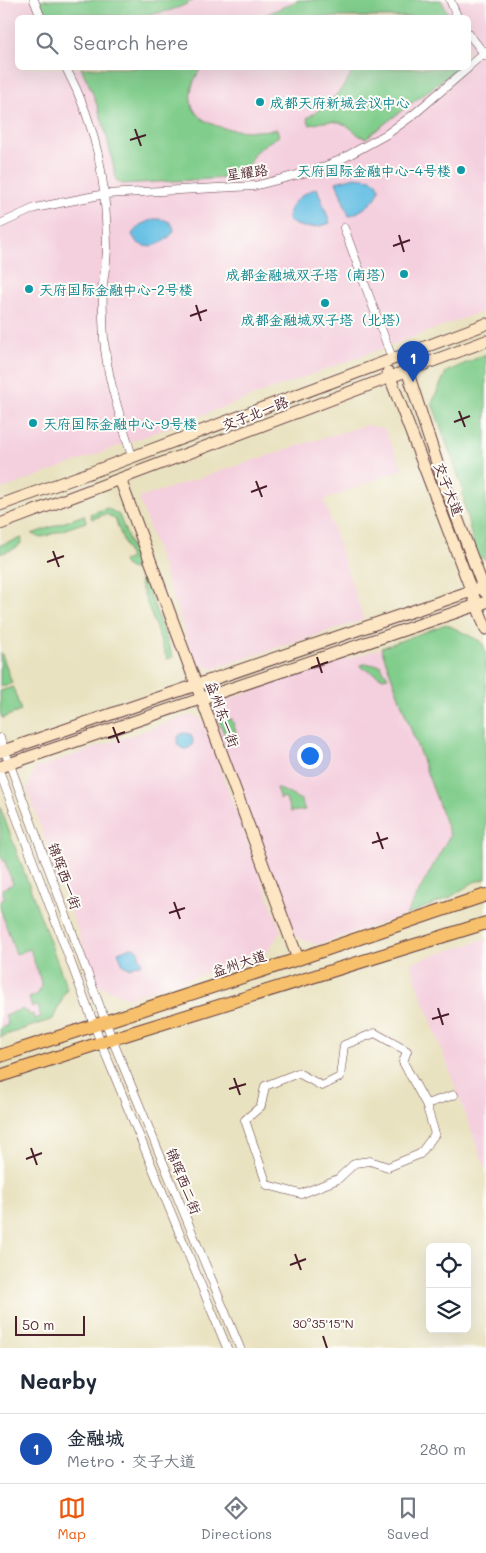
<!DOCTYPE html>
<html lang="en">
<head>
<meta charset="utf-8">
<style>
  :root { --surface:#fff; --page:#f2f2f3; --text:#1f2937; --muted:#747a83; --line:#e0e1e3; --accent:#ea580c }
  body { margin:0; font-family:Mali,"LXGW WenKai TC",sans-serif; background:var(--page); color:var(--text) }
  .controls { position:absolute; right:15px; bottom:15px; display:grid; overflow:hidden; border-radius:8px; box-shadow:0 5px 20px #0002 }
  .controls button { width:45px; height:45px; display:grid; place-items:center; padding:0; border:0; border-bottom:1px solid var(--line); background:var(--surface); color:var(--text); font:25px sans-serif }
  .scale { position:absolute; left:15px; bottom:12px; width:70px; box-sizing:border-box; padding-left:5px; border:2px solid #4a1f2b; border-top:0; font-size:14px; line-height:18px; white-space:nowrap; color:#4a1f2b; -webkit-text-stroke:4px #fdfcf7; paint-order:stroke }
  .you { position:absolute; left:309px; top:755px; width:18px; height:18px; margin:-12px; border:4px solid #fff; border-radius:50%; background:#1a73e8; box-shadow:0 0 0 8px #1a73e833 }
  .badge { display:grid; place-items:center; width:32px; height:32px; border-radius:50%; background:var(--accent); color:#fff; font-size:16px; font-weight:700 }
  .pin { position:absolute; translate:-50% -41px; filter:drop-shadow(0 1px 2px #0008) }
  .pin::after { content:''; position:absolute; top:26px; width:18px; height:15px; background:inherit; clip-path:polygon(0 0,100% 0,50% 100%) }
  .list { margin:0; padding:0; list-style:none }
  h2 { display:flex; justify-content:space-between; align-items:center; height:65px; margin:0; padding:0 20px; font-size:21px }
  h2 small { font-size:16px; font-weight:400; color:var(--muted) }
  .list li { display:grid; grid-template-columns:32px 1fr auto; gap:15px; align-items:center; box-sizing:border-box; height:70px; padding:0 20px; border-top:1px solid var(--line) }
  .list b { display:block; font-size:19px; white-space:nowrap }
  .list p { margin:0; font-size:16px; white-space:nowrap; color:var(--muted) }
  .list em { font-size:16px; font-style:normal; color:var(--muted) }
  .icon { flex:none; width:28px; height:28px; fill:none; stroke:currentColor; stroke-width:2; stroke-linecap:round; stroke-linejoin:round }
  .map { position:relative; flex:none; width:486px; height:1348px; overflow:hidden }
  .search { position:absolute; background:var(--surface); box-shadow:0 5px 20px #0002; left:15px; right:15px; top:15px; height:55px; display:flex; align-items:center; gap:12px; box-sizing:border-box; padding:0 18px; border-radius:8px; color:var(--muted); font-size:19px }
  .sheet { height:135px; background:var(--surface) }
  nav { display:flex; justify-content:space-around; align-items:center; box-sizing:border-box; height:70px; border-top:1px solid var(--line); background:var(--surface); font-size:14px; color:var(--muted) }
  nav a { display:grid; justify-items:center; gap:2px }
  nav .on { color:var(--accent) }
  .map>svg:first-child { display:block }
  .built { fill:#f4cfde; fill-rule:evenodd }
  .green { fill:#81cd8c; stroke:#66765c }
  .water { fill:#66c0e4; stroke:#587088 }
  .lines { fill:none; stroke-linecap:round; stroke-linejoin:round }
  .street-casing { stroke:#623c41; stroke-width:9 }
  .secondary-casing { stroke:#623c41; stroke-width:13 }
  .primary-casing { stroke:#623c41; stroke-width:14 }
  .street { stroke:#fff; stroke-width:8 }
  .secondary { stroke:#fce6c4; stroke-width:11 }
  .primary { stroke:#f7c06c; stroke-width:12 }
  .ticks { fill:none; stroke:#4a1f2b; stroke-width:2 }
  .culture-dot { fill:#0f9aa8; stroke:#fdfcf7; stroke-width:2 }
  .labels { text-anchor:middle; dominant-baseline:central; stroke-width:4; stroke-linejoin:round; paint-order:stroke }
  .culture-label { font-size:14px; fill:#0d838f; stroke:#fdfcf7; text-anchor:start }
  .street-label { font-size:14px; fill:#4a1f2b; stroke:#fdfcf7 }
  .ticks-label { font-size:12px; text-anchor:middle; fill:#4a1f2b; stroke:#fdfcf7; stroke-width:4; stroke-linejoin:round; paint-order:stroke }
</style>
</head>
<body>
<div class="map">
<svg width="486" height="1348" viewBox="0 0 486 1348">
  <rect width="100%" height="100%" fill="#fdfcf7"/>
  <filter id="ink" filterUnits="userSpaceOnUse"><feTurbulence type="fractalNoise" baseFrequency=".02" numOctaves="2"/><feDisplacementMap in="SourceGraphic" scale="10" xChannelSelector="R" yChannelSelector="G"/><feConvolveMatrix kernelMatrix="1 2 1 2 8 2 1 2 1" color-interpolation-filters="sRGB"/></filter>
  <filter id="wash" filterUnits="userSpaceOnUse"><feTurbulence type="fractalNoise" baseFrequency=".0096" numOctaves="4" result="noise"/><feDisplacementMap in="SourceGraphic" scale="20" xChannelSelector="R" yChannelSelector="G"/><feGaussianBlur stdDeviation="1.12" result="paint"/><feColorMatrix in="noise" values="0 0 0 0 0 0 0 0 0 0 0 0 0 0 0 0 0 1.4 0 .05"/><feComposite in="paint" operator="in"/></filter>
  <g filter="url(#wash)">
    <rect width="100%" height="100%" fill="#e9e2c0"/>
    <g class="built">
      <path d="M3 0H486V310L0 490V1ZM18 18H468V68H18Z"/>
      <polygon points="367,425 384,429 403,469 324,500 364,620 212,669 195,662 139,498 309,442"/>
      <polygon points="381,648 450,836 406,915 317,945 294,936 212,715 219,702"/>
      <polygon points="189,715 201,718 281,931 266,954 128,998 97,985 27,789 34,769"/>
      <polygon points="0,807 67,988 53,1019 0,1037"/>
      <polygon points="486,939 486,1170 410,963"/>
    </g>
    <g class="green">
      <path d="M40 0H194C151 26 96 11 49 14L42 7Z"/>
      <polygon points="299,0 441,0 450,17 266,17 265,15"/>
      <path d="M81 68H201C164 126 235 136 277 129L279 136C261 147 249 152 248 174L245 177 122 184 116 180C109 141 99 102 81 68Z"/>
      <path d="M354 68H458L366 138C360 137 357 134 353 130 339 118 326 121 310 125L307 118C327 106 345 89 354 68Z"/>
      <polygon points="486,354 486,560 476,555 465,508 462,486 432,403 446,372"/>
      <polygon points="107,508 119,515 139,567 132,570 125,566 123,561 130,558 115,519 106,514 92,519 90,514"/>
      <polygon points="84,515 86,522 40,538 32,534"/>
      <path d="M22 538C22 549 9 550 0 554V545Z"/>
      <polygon points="144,578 173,657 167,659 139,581"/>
      <polygon points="446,624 482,642 486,653 486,879 474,882 449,898 406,915 450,835 381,648"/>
      <polygon points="0,654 2,654 12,683 0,687"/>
      <polygon points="364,664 380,665 388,677 383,678 361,667 360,665"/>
      <polygon points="13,687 21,711 2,718 0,713 0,691"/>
      <polygon points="218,719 232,719 237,735 228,738 225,736"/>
      <polygon points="276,788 278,788 301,800 305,810 291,812 285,797 280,799"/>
      <polygon points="0,807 67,988 53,1019 0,1037 0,1028 8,1025 5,1015 23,1009 24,1012 28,1011 29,1015 33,1014 34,1019 41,1017 38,1006 32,1007 29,998 38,994 41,987 41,982 30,949 16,954 0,908 0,901 5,899 2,889 13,884 5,862 0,856"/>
    </g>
    <g class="water">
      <path d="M355 177C361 178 372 177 377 183 387 196 359 213 349 216L336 182Z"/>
      <path d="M317 188 330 223C317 228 301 230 289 221 284 205 305 192 317 188Z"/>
      <path d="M153 219C162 219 173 219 174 231 164 246 140 255 132 234L140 225Z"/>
      <circle cx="185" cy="741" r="8"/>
      <polygon points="131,947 137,949 142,963 129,968 123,965 118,952"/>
    </g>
  </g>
  <g filter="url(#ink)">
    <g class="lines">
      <defs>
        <g id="street">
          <polyline points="34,0 41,18"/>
          <polyline points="450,0 458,18"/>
          <polyline points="468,33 486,56"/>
          <polyline points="468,67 486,51"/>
          <path d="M66 68C98 129 106 179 107 247 107 260 104 273 103 285 102 303 103 321 104 339 107 379 121 418 132 457"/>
          <polyline points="0,224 35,208 105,194 254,186 316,170 338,161 387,134 413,115 468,68"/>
          <polyline points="344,228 392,358"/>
          <polyline points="0,738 112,1039 240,1348"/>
          <polyline points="0,773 101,1043 227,1348"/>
          <polyline points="426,1104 435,1134 420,1154 388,1167 370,1161 355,1163 338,1179 301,1194 267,1185 245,1120 261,1106 265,1086 298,1073 322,1086 340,1077 344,1045 375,1033 407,1051 403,1062 426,1104 454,1095"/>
        </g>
        <g id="secondary">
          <polyline points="405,364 441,475 485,592"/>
          <polyline points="388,372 486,629"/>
          <polyline points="120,479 298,959"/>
          <polyline points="0,505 103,468 486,324"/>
          <polyline points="0,524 486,341"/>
          <polyline points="0,752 486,586"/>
          <polyline points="0,767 486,602"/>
        </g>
        <g id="primary">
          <polyline points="0,1056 298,959 486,895"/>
          <polyline points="0,1076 112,1039 486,923"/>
        </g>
      </defs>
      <use href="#street" class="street-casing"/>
      <use href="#secondary" class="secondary-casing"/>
      <use href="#primary" class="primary-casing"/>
      <use href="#street" class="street"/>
      <use href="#secondary" class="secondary"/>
      <use href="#primary" class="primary"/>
    </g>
  </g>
  <path class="ticks" d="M135 129 141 146M130 140 146 135M399 235 404 252M393 246 410 240M196 305 201 321M190 316 207 310M459 411 465 427M454 422 470 416M256 481 262 497M251 492 267 486M53 551 59 567M47 562 64 556M317 657 322 673M311 668 328 662M113 727 119 743M108 738 125 732M377 832 383 849M372 843 388 838M174 902 180 919M169 913 185 908M438 1008 443 1025M432 1019 449 1014M234 1078 240 1095M229 1089 246 1084M31 1148 37 1165M26 1159 42 1153M295 1254 301 1270M290 1265 306 1259M323 1336 327 1348"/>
  <g class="culture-dot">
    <circle cx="260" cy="102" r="5"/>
    <circle cx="461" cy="170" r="5"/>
    <circle cx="404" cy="274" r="5"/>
    <circle cx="29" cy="289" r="5"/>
    <circle cx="325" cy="303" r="5"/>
    <circle cx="33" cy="423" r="5"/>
  </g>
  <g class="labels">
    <g class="culture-label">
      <text x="270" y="102">成都天府新城会议中心</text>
      <text x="451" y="170" text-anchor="end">天府国际金融中心-4号楼</text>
      <text x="394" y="274" text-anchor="end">成都金融城双子塔（南塔）</text>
      <text x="39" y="289">天府国际金融中心-2号楼</text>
      <text x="325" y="319" text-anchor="middle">成都金融城双子塔（北塔）</text>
      <text x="43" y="423">天府国际金融中心-9号楼</text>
    </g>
    <g class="street-label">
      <text transform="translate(247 172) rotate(-8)">星耀路</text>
      <text transform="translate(255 413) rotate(-21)">交子北一路</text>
      <text transform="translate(449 489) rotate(69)">交子大道</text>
      <text transform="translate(223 714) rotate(70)">益州东一街</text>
      <text transform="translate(65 876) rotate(70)">锦晖西一街</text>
      <text transform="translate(239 963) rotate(-18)">益州大道</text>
      <text transform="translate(184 1181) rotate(68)">锦晖西二街</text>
    </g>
  </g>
  <g class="ticks-label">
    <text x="323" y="1328">30°35'15"N</text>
  </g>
</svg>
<div class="controls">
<button><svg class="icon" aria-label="locate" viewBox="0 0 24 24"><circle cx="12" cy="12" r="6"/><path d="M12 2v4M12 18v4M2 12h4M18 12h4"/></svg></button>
<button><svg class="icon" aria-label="layers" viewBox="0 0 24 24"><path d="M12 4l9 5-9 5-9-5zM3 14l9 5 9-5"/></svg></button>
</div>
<div class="scale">50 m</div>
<div class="you"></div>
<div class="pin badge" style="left:413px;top:382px;background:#1a4fb4">1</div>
<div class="search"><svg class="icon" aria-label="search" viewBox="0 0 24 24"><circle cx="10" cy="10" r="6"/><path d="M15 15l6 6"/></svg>Search here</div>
</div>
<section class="sheet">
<h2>Nearby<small></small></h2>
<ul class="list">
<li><span class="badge" style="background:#1a4fb4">1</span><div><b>金融城</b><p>Metro · 交子大道</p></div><em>280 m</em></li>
</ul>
</section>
<nav>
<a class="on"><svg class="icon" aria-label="map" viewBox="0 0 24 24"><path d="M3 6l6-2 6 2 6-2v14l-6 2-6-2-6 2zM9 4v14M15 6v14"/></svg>Map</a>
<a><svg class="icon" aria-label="directions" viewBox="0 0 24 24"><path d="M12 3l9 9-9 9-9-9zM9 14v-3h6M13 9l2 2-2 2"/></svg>Directions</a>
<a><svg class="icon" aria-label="saved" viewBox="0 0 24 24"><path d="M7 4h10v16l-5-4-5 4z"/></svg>Saved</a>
</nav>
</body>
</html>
